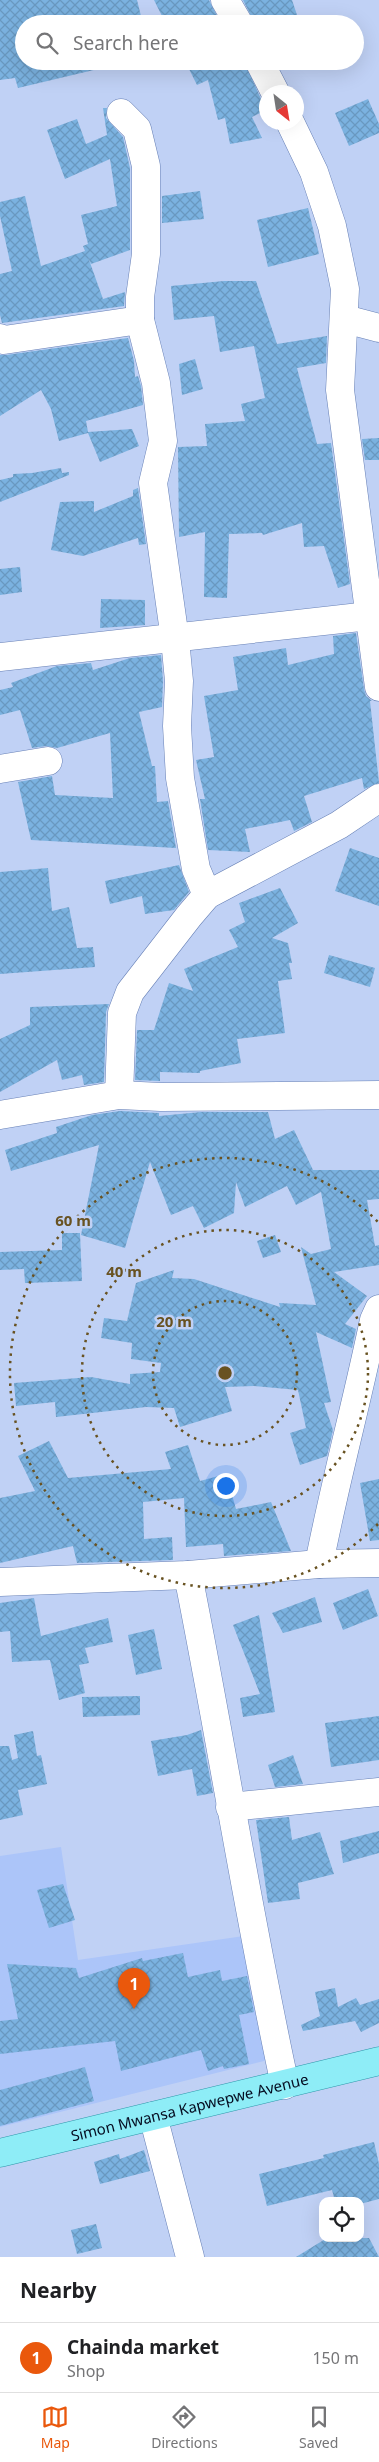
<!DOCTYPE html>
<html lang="en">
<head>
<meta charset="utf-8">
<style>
  :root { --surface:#fff; --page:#f6f6f6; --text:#202124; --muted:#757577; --line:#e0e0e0; --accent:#ea580c }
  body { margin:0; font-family:"Noto Sans",sans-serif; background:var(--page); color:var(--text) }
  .controls { position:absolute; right:15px; bottom:15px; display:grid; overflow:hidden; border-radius:10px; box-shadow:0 5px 20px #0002 }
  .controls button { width:45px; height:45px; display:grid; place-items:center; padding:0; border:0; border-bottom:1px solid var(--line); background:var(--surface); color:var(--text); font:25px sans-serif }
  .compass { position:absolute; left:259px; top:85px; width:45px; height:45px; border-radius:50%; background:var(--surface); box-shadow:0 5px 20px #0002; rotate:150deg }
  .you { position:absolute; left:225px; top:1485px; width:18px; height:18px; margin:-12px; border:4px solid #fff; border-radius:50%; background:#1a73e8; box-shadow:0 0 0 8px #1a73e833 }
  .badge { display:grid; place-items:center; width:32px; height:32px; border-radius:50%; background:var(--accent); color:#fff; font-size:16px; font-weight:700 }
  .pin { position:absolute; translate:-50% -41px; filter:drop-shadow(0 1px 2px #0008) }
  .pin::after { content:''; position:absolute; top:26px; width:18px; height:15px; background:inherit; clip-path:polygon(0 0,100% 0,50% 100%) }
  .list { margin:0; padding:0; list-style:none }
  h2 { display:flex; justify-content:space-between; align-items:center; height:65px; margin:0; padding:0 20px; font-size:21px }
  h2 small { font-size:16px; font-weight:400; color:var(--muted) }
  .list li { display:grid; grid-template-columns:32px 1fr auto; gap:15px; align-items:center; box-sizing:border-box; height:70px; padding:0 20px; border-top:1px solid var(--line) }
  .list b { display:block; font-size:19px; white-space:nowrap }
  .list p { margin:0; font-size:16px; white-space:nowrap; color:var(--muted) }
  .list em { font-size:16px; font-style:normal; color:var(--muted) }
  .icon { flex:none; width:28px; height:28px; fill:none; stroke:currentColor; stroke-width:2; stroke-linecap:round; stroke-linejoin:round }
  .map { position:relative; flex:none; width:379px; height:2257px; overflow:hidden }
  .search { position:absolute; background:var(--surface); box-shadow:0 5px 20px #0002; left:15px; right:15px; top:15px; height:55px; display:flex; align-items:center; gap:12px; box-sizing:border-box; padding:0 18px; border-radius:28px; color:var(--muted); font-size:19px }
  .sheet { height:135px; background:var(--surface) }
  nav { display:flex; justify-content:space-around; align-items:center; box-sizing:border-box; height:70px; border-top:1px solid var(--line); background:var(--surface); font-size:14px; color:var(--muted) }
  nav a { display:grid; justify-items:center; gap:2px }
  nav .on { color:var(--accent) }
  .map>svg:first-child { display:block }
  .built { fill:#acc5f9 }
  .building { fill:url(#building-cross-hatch) }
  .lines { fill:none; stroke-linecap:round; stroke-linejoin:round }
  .minor-casing { stroke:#6780b6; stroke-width:29 }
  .major-casing { stroke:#2d96a8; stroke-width:29 }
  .minor { stroke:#fff; stroke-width:28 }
  .major { stroke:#8eedf7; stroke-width:28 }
  .ring { fill:none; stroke:#685221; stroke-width:2.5; stroke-dasharray:2.5 5 }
  .labels { text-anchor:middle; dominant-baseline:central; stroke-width:5; stroke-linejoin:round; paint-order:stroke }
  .street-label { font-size:15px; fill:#050c20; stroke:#c0d1f5 }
  .centre { fill:#685221; stroke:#c0d1f5; stroke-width:2.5 }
  .ring-label { font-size:15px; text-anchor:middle; font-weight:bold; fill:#685221; stroke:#c0d1f5; stroke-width:5; stroke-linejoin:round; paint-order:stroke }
</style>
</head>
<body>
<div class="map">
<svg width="379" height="2257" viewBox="0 0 379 2257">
  <defs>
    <pattern id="building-cross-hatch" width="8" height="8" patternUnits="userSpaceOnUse" patternTransform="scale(1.25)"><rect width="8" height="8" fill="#7bb2e0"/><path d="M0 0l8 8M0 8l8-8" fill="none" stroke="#6998c0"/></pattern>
  </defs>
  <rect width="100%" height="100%" fill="#c0d1f5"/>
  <polygon class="built" points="61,1847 78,1960 258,1934 276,2058 0,2127 0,1856"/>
  <g class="building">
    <polygon points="0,0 137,0 143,24 24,24 24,61 97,61 98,69 18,88 15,78 0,80"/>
    <polygon points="154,0 209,0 221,24 166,24"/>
    <polygon points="243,0 292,0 300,24 255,24"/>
    <polygon points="185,61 244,61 261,99 266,105 266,110 252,117 262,138 230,144 225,118 218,120 208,80 197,85"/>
    <polygon points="368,99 379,124 379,133 349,146 335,113"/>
    <polygon points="103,108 107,108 106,118 123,137 130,168 130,250 91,264 88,257 103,299 125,292 124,306 2,323 0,315 0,274 12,271 0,216 0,202 25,196 41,266 85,251 83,246 88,244 81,215 117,206 110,159 65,179 47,130 77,119 86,144 107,135"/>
    <polygon points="200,191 204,219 162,223 162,196"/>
    <polygon points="308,208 319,254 268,267 257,220"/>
    <polygon points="224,281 256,281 277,344 327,336 326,363 297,368 317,444 331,443 350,584 338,588 324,546 304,547 302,523 263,535 262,533 229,534 227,598 204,597 205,532 179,537 178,447 207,446 205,424 245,421 241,404 265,398 254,346 220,352 214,316 174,320 171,286"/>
    <polygon points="128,338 134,361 135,377 138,376 141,386 143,405 86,421 88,432 132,429 139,446 100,462 88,433 59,441 51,409 41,390 0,416 0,355 6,355"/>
    <polygon points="195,359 203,389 182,395 179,364"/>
    <polygon points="379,438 379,460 365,460 362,439"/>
    <polygon points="61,468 62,473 69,472 69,475 0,502 0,480 13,477 13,474 32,473"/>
    <polygon points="138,488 146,544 139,545 138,538 83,556 51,550 60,502 94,501 94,512 133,496 133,490"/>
    <polygon points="20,567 22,592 0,595 0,569"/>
    <polygon points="101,599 145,600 145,625 100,628"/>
    <polygon points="356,633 364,689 366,696 372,701 370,701 379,783 364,789 362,778 304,796 312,822 294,831 290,820 245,829 250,852 208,850 200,799 205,799 196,760 214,757 204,696 238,690 233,657 286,648 288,665 334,654 333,636"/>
    <polygon points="161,655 163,681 162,707 139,712 152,766 155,766 157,802 168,801 176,848 31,840 18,782 52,776 55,795 113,798 110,733 57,748 46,746 32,748 20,710 0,715 0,690 13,687 11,683 57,666 91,663 93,670 130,658"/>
    <polygon points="350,848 379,858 379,906 335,891"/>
    <polygon points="179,865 189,892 174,910 145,914 142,896 110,904 105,881"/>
    <polygon points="48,868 52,911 69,907 77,948 93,947 95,967 0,974 0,872"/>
    <polygon points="280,888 298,923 272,938 288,943 292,963 289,963 292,979 278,981 285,1033 237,1039 241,1063 200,1071 200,1073 160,1072 160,1081 135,1080 137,1030 154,1030 169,983 193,991 184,969 238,947 229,930 245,922 239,903"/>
    <polygon points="329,955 375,968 370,987 324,973"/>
    <polygon points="109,1004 106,1012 104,1082 84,1085 82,1075 62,1080 57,1060 0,1092 0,1039 30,1025 30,1007"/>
    <polygon points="120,1111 159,1113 159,1116 201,1112 268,1112 275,1139 294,1130 313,1170 379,1170 379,1199 367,1200 375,1246 379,1245 379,1265 334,1272 367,1296 345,1324 356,1329 352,1348 316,1332 331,1402 324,1403 333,1430 327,1456 300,1465 290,1433 306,1428 298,1390 254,1386 225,1387 232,1411 180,1427 174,1408 146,1407 56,1417 55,1402 16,1406 14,1383 91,1377 130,1384 130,1374 160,1372 161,1363 131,1359 132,1343 101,1338 104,1318 127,1321 136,1283 174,1270 172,1278 194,1279 280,1307 279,1303 316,1305 301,1247 311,1254 331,1249 321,1192 296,1205 287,1186 245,1207 236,1182 234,1213 204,1228 193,1206 171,1215 150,1162 125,1248 81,1235 99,1145 11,1171 5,1150 57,1133 56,1127 92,1115"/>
    <polygon points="62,1233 80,1233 82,1281 25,1283 24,1269 0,1270 0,1252 62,1250"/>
    <polygon points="275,1235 281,1252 263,1258 257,1241"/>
    <polygon points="49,1441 68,1478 171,1469 165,1452 188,1445 200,1481 226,1474 236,1509 271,1502 291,1551 224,1556 223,1544 186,1547 184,1498 143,1502 144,1539 172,1537 173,1560 77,1563 73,1546 0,1563 0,1498 35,1491 18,1456"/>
    <polygon points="379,1479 379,1540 370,1541 360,1483"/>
    <polygon points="368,1589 378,1616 343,1630 333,1603"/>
    <polygon points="315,1597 322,1622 283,1633 272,1613"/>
    <polygon points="34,1598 41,1636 108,1618 113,1642 85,1648 89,1663 79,1665 85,1693 59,1700 50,1660 12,1662 10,1631 0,1632 0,1603"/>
    <polygon points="259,1615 275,1712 243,1717 240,1698 260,1694 233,1625"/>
    <polygon points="154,1629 162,1669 136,1675 128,1635"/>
    <polygon points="140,1696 140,1715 83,1717 82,1697"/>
    <polygon points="379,1716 379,1760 331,1767 325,1723"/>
    <polygon points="201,1730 213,1793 197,1796 192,1769 158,1776 151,1741 187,1735"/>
    <polygon points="33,1731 37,1756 41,1755 47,1784 18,1790 23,1815 0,1820 0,1746 9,1746 12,1760 18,1758 14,1735"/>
    <polygon points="293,1755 303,1784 275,1787 268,1765"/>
    <polygon points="289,1817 292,1840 320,1832 334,1874 298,1883 300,1899 268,1903 256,1820"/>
    <polygon points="379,1831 379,1853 343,1863 340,1841"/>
    <polygon points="63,1884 75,1920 49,1928 37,1890"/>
    <polygon points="183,1953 188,1977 220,1970 222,1981 247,1976 254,2012 239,2015 249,2064 224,2069 223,2066 208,2071 201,2050 121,2071 115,2041 0,2054 0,2021 18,2019 7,1964 76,1968 79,1978 142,1958 143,1961"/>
    <polygon points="335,1988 338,2007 356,1998 360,2005 379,1999 379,2023 361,2032 355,2021 303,2031 301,2025 320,2016 315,1992"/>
    <polygon points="85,2067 94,2101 0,2126 0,2090"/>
    <polygon points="374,2142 379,2164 379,2199 360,2204 360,2201 335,2201 332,2190 267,2206 259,2174 324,2158 323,2155"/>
    <polygon points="144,2150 150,2171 100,2184 94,2162 119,2154 120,2159"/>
    <polygon points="96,2224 102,2248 77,2254 71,2230"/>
    <polygon points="327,2238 369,2238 379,2257 296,2257"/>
  </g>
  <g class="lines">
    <defs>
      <g id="minor">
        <polyline points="225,0 239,24"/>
        <polyline points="259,61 275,92"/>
        <polyline points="121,113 137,129 146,166 146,254 140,297 140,320 156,383 163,441 153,483 175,639 179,681 177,726 180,778 196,869 207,895"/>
        <polyline points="290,122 314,172 332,226 345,289 340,390 379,687"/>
        <polyline points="345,319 379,328"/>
        <polyline points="0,338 4,340 140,320"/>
        <polyline points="0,657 369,616"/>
        <polyline points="0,769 48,761"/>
        <polyline points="119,1095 122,1013 130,992 189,916 207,895 339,825 379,798"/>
        <polyline points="0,1115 119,1095 161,1097 379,1095"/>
        <path d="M319 1564C335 1482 357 1402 374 1320L379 1309"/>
        <path d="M188 1575C222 1745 248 1915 285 2085"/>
        <polyline points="0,1582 188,1575 319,1564 379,1563"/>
        <polyline points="230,1807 379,1792"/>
        <polyline points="153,2116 190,2257"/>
      </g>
      <g id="major">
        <path id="s1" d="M0 2153 379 2061"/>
      </g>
    </defs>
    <use href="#minor" class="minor-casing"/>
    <use href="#major" class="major-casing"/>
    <use href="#minor" class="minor"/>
    <use href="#major" class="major"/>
  </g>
  <g class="ring">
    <circle cx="225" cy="1373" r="72"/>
    <circle cx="225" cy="1373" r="143"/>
    <path d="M378 1524A215 215 0 1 1 378 1222"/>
  </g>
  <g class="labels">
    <g class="street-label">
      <text stroke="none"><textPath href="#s1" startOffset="195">Simon Mwansa Kapwepwe Avenue</textPath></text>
    </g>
  </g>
  <circle cx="225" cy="1373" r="8" class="centre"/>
  <g class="ring-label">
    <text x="73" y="1226">60 m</text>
    <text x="124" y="1277">40 m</text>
    <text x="174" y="1327">20 m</text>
  </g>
</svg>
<div class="controls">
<button><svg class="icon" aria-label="locate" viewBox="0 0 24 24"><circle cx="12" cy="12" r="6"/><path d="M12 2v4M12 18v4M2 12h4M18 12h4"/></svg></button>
</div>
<svg class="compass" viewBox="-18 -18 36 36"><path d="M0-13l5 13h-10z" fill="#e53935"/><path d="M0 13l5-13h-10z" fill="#757577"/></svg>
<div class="you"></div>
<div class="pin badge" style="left:134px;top:2009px">1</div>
<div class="search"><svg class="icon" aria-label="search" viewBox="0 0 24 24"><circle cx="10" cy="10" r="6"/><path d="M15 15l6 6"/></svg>Search here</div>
</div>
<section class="sheet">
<h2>Nearby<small></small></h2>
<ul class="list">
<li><span class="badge">1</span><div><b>Chainda market</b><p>Shop</p></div><em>150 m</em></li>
</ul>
</section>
<nav>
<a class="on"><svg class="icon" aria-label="map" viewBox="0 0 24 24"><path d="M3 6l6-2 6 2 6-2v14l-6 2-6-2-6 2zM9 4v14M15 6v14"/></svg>Map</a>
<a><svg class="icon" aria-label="directions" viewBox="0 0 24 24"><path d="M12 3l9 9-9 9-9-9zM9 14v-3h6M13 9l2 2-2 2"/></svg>Directions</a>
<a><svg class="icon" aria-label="saved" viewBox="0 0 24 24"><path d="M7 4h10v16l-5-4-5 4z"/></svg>Saved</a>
</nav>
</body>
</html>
